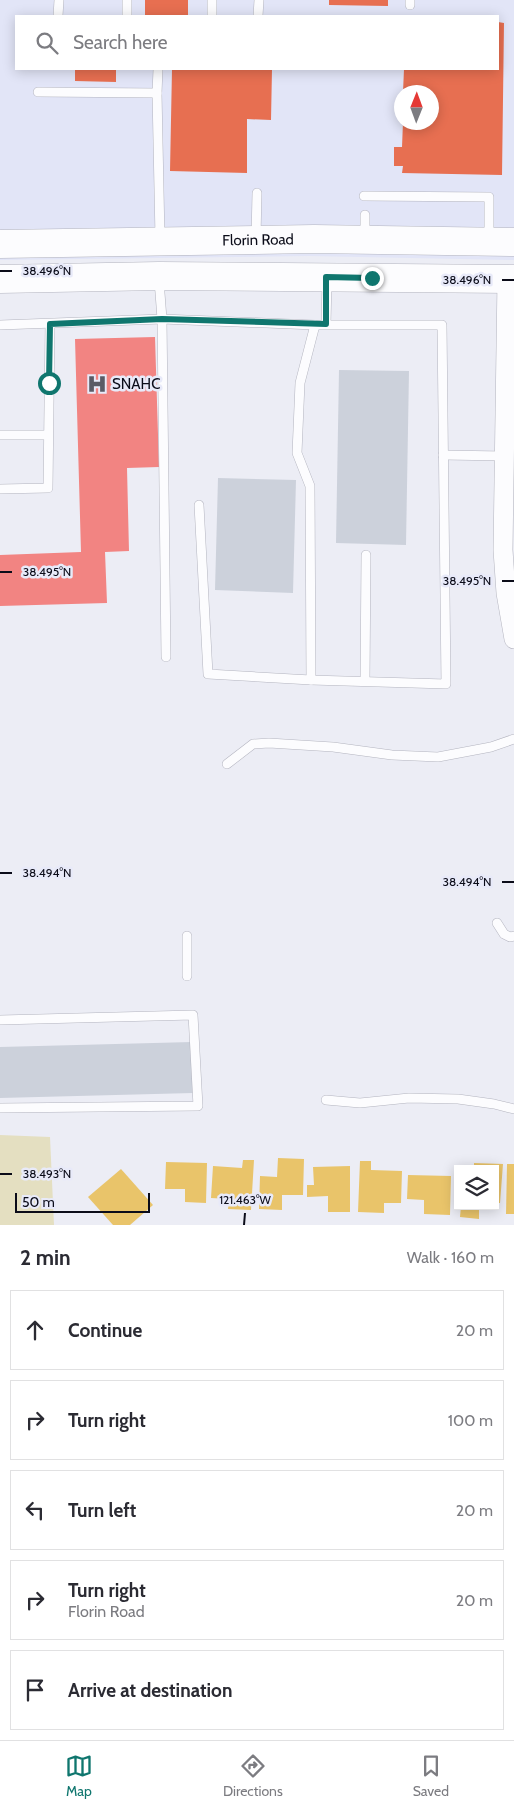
<!DOCTYPE html>
<html lang="en">
<head>
<meta charset="utf-8">
<style>
  :root { --surface:#fff; --page:#f7f7f7; --text:#2b2b33; --muted:#7c7c81; --line:#e1e1e2; --accent:#0f766e }
  body { margin:0; font-family:Cabin,sans-serif; background:var(--page); color:var(--text) }
  .controls { position:absolute; right:15px; bottom:15px; display:grid; overflow:hidden; border-radius:0px; box-shadow:0 2px 12px #0003 }
  .controls button { width:45px; height:45px; display:grid; place-items:center; padding:0; border:0; border-bottom:1px solid var(--line); background:var(--surface); color:var(--text); font:25px sans-serif }
  .compass { position:absolute; left:394px; top:85px; width:45px; height:45px; border-radius:50%; background:var(--surface); box-shadow:0 2px 12px #0003; rotate:1deg }
  .scale { position:absolute; left:15px; bottom:12px; width:135px; box-sizing:border-box; padding-left:5px; border:2px solid #0b0c19; border-top:0; font-size:14px; line-height:18px; white-space:nowrap; color:#0b0c19; -webkit-text-stroke:4px #e8eaf9; paint-order:stroke }
  .stop { position:absolute; width:15px; height:15px; margin:-11px; border:4px solid #0f766e; border-radius:50%; background:#fff }
  .stop.end { background:#0f766e; border-color:#fff; box-shadow:0 1px 5px #0008 }
  .list { margin:0; padding:0; list-style:none }
  h2 { display:flex; justify-content:space-between; align-items:center; height:65px; margin:0; padding:0 20px; font-size:21px }
  h2 small { font-size:16px; font-weight:400; color:var(--muted) }
  .list li { display:grid; grid-template-columns:32px 1fr auto; gap:15px; align-items:center; box-sizing:border-box; height:80px; margin:0 10px 10px; padding:0 10px; border:1px solid var(--line); border-radius:0px }
  .list b { display:block; font-size:19px; white-space:nowrap }
  .list p { margin:0; font-size:16px; white-space:nowrap; color:var(--muted) }
  .list em { font-size:16px; font-style:normal; color:var(--muted) }
  .icon { flex:none; width:28px; height:28px; fill:none; stroke:currentColor; stroke-width:2; stroke-linecap:round; stroke-linejoin:round }
  .map { position:relative; flex:none; width:514px; height:1225px; overflow:hidden }
  .search { position:absolute; background:var(--surface); box-shadow:0 2px 12px #0003; left:15px; right:15px; top:15px; height:55px; display:flex; align-items:center; gap:12px; box-sizing:border-box; padding:0 18px; border-radius:0px; color:var(--muted); font-size:19px }
  .sheet { height:515px; background:var(--surface) }
  nav { display:flex; justify-content:space-around; align-items:center; box-sizing:border-box; height:70px; border-top:1px solid var(--line); background:var(--surface); font-size:14px; color:var(--muted) }
  nav a { display:grid; justify-items:center; gap:2px }
  nav .on { color:var(--accent) }
  .map>svg:first-child { display:block }
  .built { fill:#e2e5f7; fill-rule:evenodd }
  .green { fill:#e4dfc1 }
  .homes { fill:#e9c46a }
  .shops { fill:#e76f51 }
  .health { fill:#f28482 }
  .building { fill:#ccd1db }
  .lines { fill:none; stroke-linecap:round; stroke-linejoin:round }
  .lane-casing { stroke:#b3b4bf; stroke-width:10 }
  .street-casing { stroke:#b3b4bf; stroke-width:20 }
  .primary-casing { stroke:#b3b4bf; stroke-width:29 }
  .lane { stroke:#fcfcfe; stroke-width:9 }
  .street { stroke:#fcfcfe; stroke-width:19 }
  .primary { stroke:#fcfcfe; stroke-width:28 }
  .route { stroke:#0f766e; stroke-width:6 }
  .ticks { fill:none; stroke:#0b0c19; stroke-width:2 }
  .labels { text-anchor:middle; dominant-baseline:central; stroke-width:5; stroke-linejoin:round; paint-order:stroke }
  .street-label { font-size:15px; fill:#0b0c19; stroke:#e8eaf9 }
  .poi-label { font-size:15px; fill:#0b0c19; stroke:#e8eaf9; text-anchor:start }
  .ticks-label { font-size:12px; text-anchor:middle; fill:#0b0c19; stroke:#e8eaf9; stroke-width:5; stroke-linejoin:round; paint-order:stroke }
</style>
</head>
<body>
<div class="map">
<svg width="514" height="1225" viewBox="0 0 514 1225">
  <rect width="100%" height="100%" fill="#ecedf5"/>
  <path class="built" d="M0 0H514V260L309 256 0 260ZM16 16H498V69H16ZM402 92H432V122H402Z"/>
  <polygon class="green" points="0,1135 50,1137 54,1225 0,1225"/>
  <g class="homes">
    <polygon points="278,1158 304,1159 303,1195 282,1195 282,1210 259,1209 260,1176 277,1177"/>
    <polygon points="243,1160 254,1160 251,1210 228,1209 229,1199 211,1198 213,1166 242,1168"/>
    <polygon points="360,1161 371,1161 371,1170 402,1171 401,1203 384,1203 384,1213 358,1212"/>
    <polygon points="166,1162 207,1163 206,1203 185,1202 185,1189 165,1189"/>
    <polygon points="474,1163 503,1164 500,1203 495,1203 495,1169 474,1169"/>
    <polygon points="507,1164 514,1164 514,1214 506,1214"/>
    <polygon points="350,1166 350,1212 328,1212 328,1196 307,1197 307,1185 314,1185 313,1167"/>
    <polygon points="121,1169 153,1205 130,1225 113,1225 88,1197"/>
    <polygon points="408,1175 451,1176 450,1215 424,1214 424,1200 407,1199"/>
    <polygon points="461,1206 479,1206 479,1219 460,1217"/>
  </g>
  <g class="shops">
    <rect x="145" y="0" width="43" height="16"/>
    <polygon points="329,0 388,0 388,6 329,5"/>
    <polygon points="498,22 504,23 502,175 402,173 403,166 394,166 394,147 402,147 403,122 432,122 432,92 403,92 404,69 498,69"/>
    <polygon points="75,69 116,69 116,82 75,81"/>
    <polygon points="172,69 272,69 271,120 247,119 247,173 170,171"/>
  </g>
  <polygon class="health" points="155,337 159,467 127,468 129,551 105,552 107,603 0,606 0,555 81,552 75,339"/>
  <g class="building">
    <polygon points="339,370 409,371 406,545 336,543"/>
    <polygon points="218,478 296,480 293,593 215,590"/>
    <polygon points="192,1042 193,1093 0,1098 0,1047"/>
  </g>
  <g class="lines">
    <defs>
      <g id="lane">
        <polyline points="410,5 410,0"/>
        <polyline points="58,16 59,0"/>
        <polyline points="127,16 127,0"/>
        <polyline points="212,16 212,0"/>
        <polyline points="258,16 259,0"/>
        <polyline points="38,92 157,93 158,69"/>
        <polyline points="157,93 160,238"/>
        <polyline points="364,196 489,197 489,239"/>
        <polyline points="365,215 365,238"/>
        <polyline points="256,237 257,193"/>
        <polyline points="159,280 162,319 166,657"/>
        <polyline points="326,324 327,280"/>
        <polyline points="0,325 162,319 315,325 442,325 446,684 311,680 208,674 199,505"/>
        <polyline points="0,435 48,435"/>
        <polyline points="443,455 504,456"/>
        <polyline points="0,489 48,488 50,324"/>
        <polyline points="311,680 310,486 297,453 300,383 315,325"/>
        <polyline points="365,681 366,555"/>
        <polyline points="227,764 253,744 269,743 333,747 392,755 438,757 491,747 514,739"/>
        <polyline points="497,923 504,934 510,937 514,936"/>
        <polyline points="187,936 187,976"/>
        <polyline points="0,1020 193,1015 198,1106 0,1108"/>
        <polyline points="326,1100 360,1103 409,1098 458,1099 494,1104 514,1109"/>
      </g>
      <polyline id="street" points="507,279 503,550 506,593 514,639"/>
      <g id="primary">
        <path id="s1" d="M0 244 314 239 514 242"/>
        <polyline points="0,279 159,276 514,279"/>
      </g>
    </defs>
    <use href="#lane" class="lane-casing"/>
    <use href="#street" class="street-casing"/>
    <use href="#primary" class="primary-casing"/>
    <use href="#lane" class="lane"/>
    <use href="#street" class="street"/>
    <use href="#primary" class="primary"/>
  </g>
  <g class="lines">
    <polyline class="route" points="49,383 50,324 162,319 326,324 326,277 372,278"/>
  </g>
  <path class="ticks" d="M0 271H12M502 280H514M0 572H12M502 581H514M0 873H12M502 882H514M0 1174H12M244 1225 245 1213"/>
  <defs>
    <symbol id="hospital-bare" viewBox="-9 -9 18 18"><path d="M-5-5h3v3.5h4V-5h3V5h-3V1.5h-4V5h-3Z" fill="#5a5b66" stroke="#e8eaf9" stroke-width="2.5" paint-order="stroke"/></symbol>
  </defs>
  <g fill-rule="evenodd">
    <use href="#hospital-bare" x="83" y="370" width="28" height="28"/>
  </g>
  <g class="labels">
    <g class="street-label">
      <text stroke="none"><textPath href="#s1" startOffset="258">Florin Road</textPath></text>
    </g>
    <g class="poi-label">
      <text x="112" y="384">SNAHC</text>
    </g>
  </g>
  <g class="ticks-label">
    <text x="47" y="275">38.496°N</text>
    <text x="467" y="284">38.496°N</text>
    <text x="47" y="576">38.495°N</text>
    <text x="467" y="585">38.495°N</text>
    <text x="47" y="877">38.494°N</text>
    <text x="467" y="886">38.494°N</text>
    <text x="47" y="1178">38.493°N</text>
    <text x="245" y="1204">121.463°W</text>
  </g>
</svg>
<div class="controls">
<button><svg class="icon" aria-label="layers" viewBox="0 0 24 24"><path d="M12 4l9 5-9 5-9-5zM3 14l9 5 9-5"/></svg></button>
</div>
<svg class="compass" viewBox="-18 -18 36 36"><path d="M0-13l5 13h-10z" fill="#e53935"/><path d="M0 13l5-13h-10z" fill="#7c7c81"/></svg>
<div class="scale">50 m</div>
<div class="stop" style="left:49px;top:383px"></div>
<div class="stop end" style="left:372px;top:278px"></div>
<div class="search"><svg class="icon" aria-label="search" viewBox="0 0 24 24"><circle cx="10" cy="10" r="6"/><path d="M15 15l6 6"/></svg>Search here</div>
</div>
<section class="sheet">
<h2>2 min<small>Walk · 160 m</small></h2>
<ul class="list">
<li><svg class="icon" aria-label="ahead" viewBox="0 0 24 24"><path d="M12 20V5M6 11l6-6 6 6"/></svg><div><b>Continue</b></div><em>20 m</em></li>
<li><svg class="icon" aria-label="right" viewBox="0 0 24 24"><path d="M7 20v-9h11M14 6l5 5-5 5"/></svg><div><b>Turn right</b></div><em>100 m</em></li>
<li><svg class="icon" aria-label="left" viewBox="0 0 24 24"><path d="M17 20v-9H6M10 6l-5 5 5 5"/></svg><div><b>Turn left</b></div><em>20 m</em></li>
<li><svg class="icon" aria-label="right" viewBox="0 0 24 24"><path d="M7 20v-9h11M14 6l5 5-5 5"/></svg><div><b>Turn right</b><p>Florin Road</p></div><em>20 m</em></li>
<li><svg class="icon" aria-label="arrive" viewBox="0 0 24 24"><path d="M6 21V4h12l-3 4 3 4H6"/></svg><div><b>Arrive at destination</b></div></li>
</ul>
</section>
<nav>
<a class="on"><svg class="icon" aria-label="map" viewBox="0 0 24 24"><path d="M3 6l6-2 6 2 6-2v14l-6 2-6-2-6 2zM9 4v14M15 6v14"/></svg>Map</a>
<a><svg class="icon" aria-label="directions" viewBox="0 0 24 24"><path d="M12 3l9 9-9 9-9-9zM9 14v-3h6M13 9l2 2-2 2"/></svg>Directions</a>
<a><svg class="icon" aria-label="saved" viewBox="0 0 24 24"><path d="M7 4h10v16l-5-4-5 4z"/></svg>Saved</a>
</nav>
</body>
</html>
